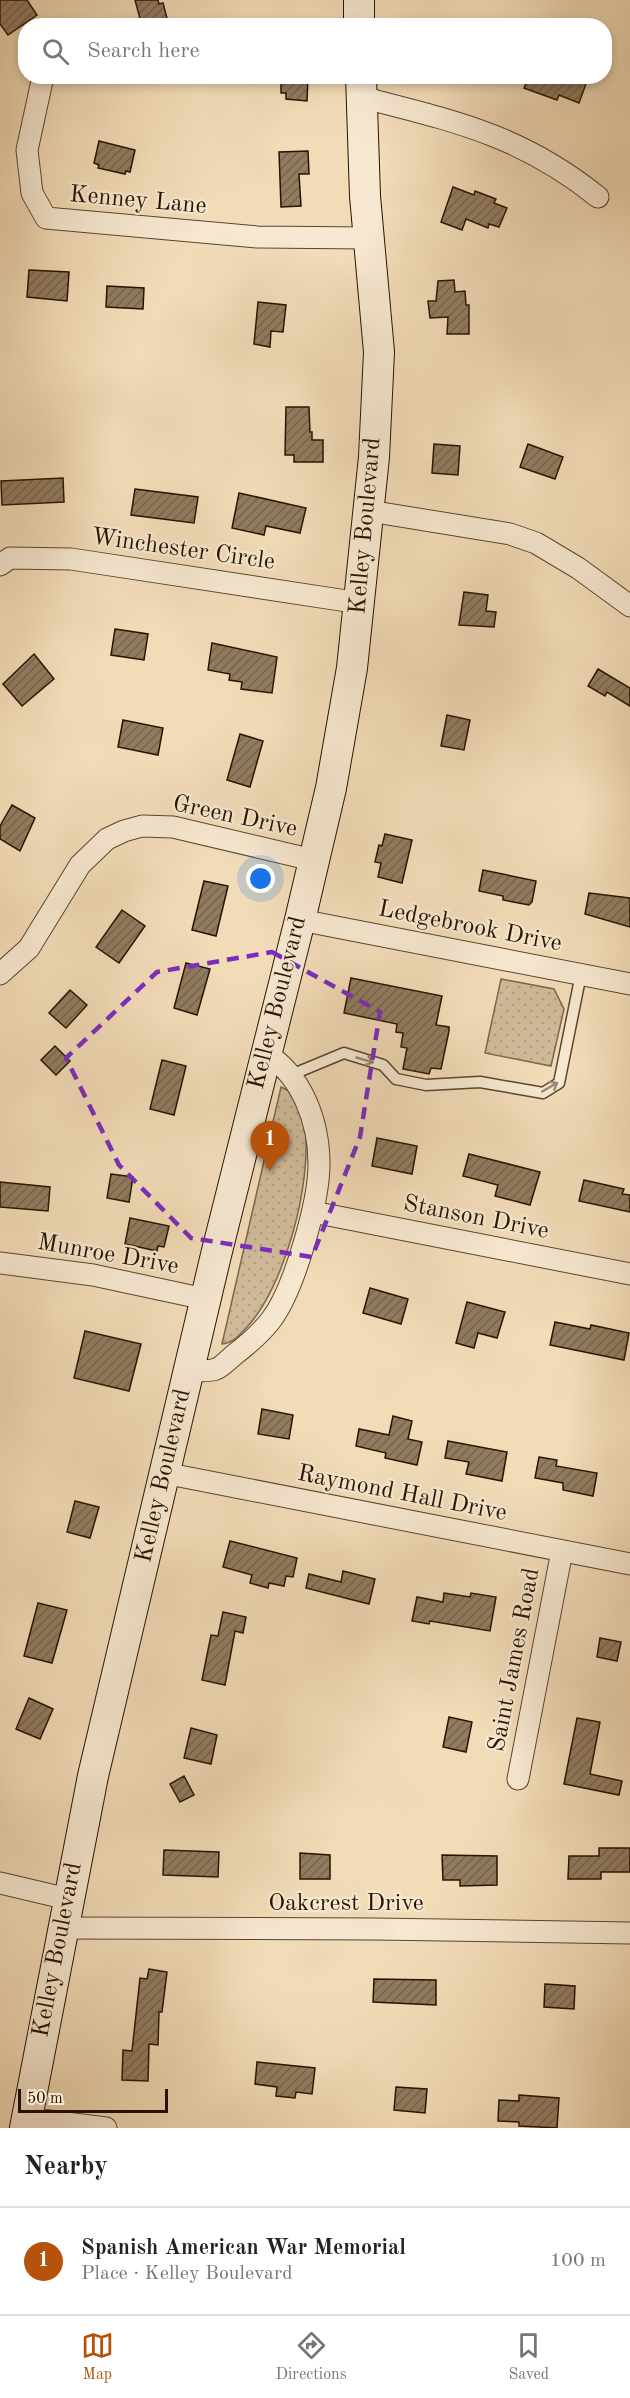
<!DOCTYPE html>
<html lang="en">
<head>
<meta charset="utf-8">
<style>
  :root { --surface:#fff; --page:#f2f2f2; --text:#222; --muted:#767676; --line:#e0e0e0; --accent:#b45309 }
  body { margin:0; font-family:"Old Standard TT",serif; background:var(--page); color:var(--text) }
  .scale { position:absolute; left:18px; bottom:15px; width:150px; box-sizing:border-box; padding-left:6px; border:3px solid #281300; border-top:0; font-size:16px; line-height:21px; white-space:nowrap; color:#281300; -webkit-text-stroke:4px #f7e8d1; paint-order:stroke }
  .you { position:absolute; left:261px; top:879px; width:21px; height:21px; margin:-15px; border:4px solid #fff; border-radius:50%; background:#1a73e8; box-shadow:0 0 0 9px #1a73e833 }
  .badge { display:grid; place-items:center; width:39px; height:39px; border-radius:50%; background:var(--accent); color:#fff; font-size:20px; font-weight:700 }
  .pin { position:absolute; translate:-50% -50px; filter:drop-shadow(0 2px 3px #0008) }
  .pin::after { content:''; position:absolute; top:32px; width:21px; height:18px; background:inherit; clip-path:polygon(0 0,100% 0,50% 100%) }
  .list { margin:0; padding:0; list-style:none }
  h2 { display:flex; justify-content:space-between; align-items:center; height:78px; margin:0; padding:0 24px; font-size:26px }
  h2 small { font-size:20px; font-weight:400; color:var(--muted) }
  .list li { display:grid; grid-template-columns:39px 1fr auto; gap:18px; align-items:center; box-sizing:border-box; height:108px; padding:0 24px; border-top:2px solid var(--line) }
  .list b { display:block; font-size:22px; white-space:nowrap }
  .list p { margin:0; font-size:20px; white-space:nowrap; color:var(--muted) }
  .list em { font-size:20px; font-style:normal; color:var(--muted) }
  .icon { flex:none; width:33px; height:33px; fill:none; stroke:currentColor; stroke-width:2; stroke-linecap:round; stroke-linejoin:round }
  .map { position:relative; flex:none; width:630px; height:2128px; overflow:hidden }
  .search { position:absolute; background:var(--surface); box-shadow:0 3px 9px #0003; left:18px; right:18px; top:18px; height:66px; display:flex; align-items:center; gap:15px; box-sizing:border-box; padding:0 21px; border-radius:24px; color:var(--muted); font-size:22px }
  .sheet { height:186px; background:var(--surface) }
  nav { display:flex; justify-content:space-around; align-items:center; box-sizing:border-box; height:84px; border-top:2px solid var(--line); background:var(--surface); font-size:16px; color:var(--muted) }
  nav a { display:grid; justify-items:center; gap:3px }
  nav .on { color:var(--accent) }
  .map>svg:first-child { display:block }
  .grass { fill:url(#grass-dots); stroke:#7c664c; stroke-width:1.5 }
  .building { fill:url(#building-hatch); stroke:#281300; stroke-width:1.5 }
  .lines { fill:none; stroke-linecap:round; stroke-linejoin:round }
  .lane-casing { stroke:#5a452e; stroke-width:13 }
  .street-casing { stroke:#5a452e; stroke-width:23 }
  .secondary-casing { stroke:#281300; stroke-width:32 }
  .lane { stroke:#f7e8d1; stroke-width:10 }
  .street { stroke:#f7e8d1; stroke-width:21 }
  .secondary { stroke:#f7e8d1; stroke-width:30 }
  .oneway { stroke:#9a8873 }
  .marked { fill:none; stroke:#7b2cbf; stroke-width:4.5; stroke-dasharray:12 8; stroke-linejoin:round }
  .labels { text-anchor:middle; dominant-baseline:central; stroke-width:4.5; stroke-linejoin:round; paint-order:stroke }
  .street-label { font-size:24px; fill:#281300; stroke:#f7e8d1 }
</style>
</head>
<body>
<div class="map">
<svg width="630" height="2128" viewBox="0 0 630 2128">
  <defs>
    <pattern id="grass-dots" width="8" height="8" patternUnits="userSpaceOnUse" patternTransform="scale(1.5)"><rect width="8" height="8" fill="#d0ba99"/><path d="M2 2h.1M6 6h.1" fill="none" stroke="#b39f82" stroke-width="1.8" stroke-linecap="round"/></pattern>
    <pattern id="building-hatch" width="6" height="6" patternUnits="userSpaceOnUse" patternTransform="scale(1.5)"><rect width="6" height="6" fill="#917c60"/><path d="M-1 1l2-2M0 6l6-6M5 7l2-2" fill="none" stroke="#76644d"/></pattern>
  </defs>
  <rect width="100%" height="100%" fill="#f2dcb8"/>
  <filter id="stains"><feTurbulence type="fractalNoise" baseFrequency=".00333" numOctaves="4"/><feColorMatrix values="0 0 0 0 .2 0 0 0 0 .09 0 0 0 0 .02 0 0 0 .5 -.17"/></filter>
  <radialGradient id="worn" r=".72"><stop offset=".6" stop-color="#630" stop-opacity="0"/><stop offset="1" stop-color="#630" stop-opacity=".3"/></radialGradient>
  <g class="grass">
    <polygon points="501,979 554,989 564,1009 551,1066 485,1053"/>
    <path d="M281 1087 293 1093C297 1104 303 1116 305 1128 312 1183 285 1286 247 1327 239 1335 234 1343 222 1344Z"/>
  </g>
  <g class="building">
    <polygon points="0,0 27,0 37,15 8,35 0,24"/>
    <polygon points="135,0 158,0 159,4 163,3 169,26 142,26"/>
    <polygon points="281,76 308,76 307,101 286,99 286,93 281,93"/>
    <polygon points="529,76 576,76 587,81 579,103 559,95 557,100 524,88"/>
    <polygon points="99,141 135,150 130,172 126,171 125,174 98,168 99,165 94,163"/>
    <polygon points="308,151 309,174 299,174 301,206 281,207 279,152"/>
    <polygon points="453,187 474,195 475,191 496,199 494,203 507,208 499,227 489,224 488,228 466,219 462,230 441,222"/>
    <polygon points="29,270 69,272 67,301 27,297"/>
    <polygon points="454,280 455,292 465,291 466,305 469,305 469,334 447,334 448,317 430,318 428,301 436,301 438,281"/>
    <polygon points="107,286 144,288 143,309 106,307"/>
    <polygon points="258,302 286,305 283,332 271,331 270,347 254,344"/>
    <polygon points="286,407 309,407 310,432 312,432 312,440 323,440 323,462 294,462 294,455 285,455"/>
    <polygon points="434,444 460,446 458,475 432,473"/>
    <polygon points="528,444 563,457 555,479 520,467"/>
    <polygon points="63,478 64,502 2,505 1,481"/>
    <polygon points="135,489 198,497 194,523 131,515"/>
    <polygon points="239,493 306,508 300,533 266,526 264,535 232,528"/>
    <polygon points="464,592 488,595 486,611 496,612 494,627 459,625"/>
    <polygon points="115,629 148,634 144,660 111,655"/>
    <polygon points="212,643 277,657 272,693 241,689 242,682 229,680 230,674 208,670"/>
    <polygon points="34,654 54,679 22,706 3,684"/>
    <polygon points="598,669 630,688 630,706 607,692 605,696 588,686"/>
    <polygon points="447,715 470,720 464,750 441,746"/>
    <polygon points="123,720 163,728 158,755 118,747"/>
    <polygon points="240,734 263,741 250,787 227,780"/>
    <polygon points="12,805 35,818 20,851 0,839 0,826"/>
    <polygon points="385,834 412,840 402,883 378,877 381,863 375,862 379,845 382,846"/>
    <polygon points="483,870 536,881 532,902 529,905 503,900 503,896 479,891"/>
    <polygon points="204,881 228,886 216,936 192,930"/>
    <polygon points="589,893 630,898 630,927 585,914"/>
    <polygon points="122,910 145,926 119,963 96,947"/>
    <polygon points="186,963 210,969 197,1015 174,1008"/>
    <polygon points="351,978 442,996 436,1025 449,1027 449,1031 441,1069 431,1068 429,1074 403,1069 407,1048 401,1047 403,1033 396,1032 397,1024 344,1013"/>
    <polygon points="70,990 87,1005 66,1028 49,1013"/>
    <polygon points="55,1046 70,1061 56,1075 41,1060"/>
    <polygon points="162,1060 186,1066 174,1115 150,1109"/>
    <polygon points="377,1138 417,1146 412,1174 372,1166"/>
    <polygon points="469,1154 540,1172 530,1205 495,1196 498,1185 463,1176"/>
    <polygon points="111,1174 133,1177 129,1202 107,1198"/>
    <polygon points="584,1180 624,1189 622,1194 630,1195 630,1212 579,1201"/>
    <polygon points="0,1182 50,1187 48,1211 0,1207"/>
    <polygon points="130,1218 169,1226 164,1247 158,1246 157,1251 125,1244"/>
    <polygon points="370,1288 408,1299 401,1324 363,1313"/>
    <polygon points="467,1302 505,1312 497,1338 478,1333 474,1348 456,1343"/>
    <polygon points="555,1322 590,1329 591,1325 629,1333 624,1360 550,1345"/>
    <polygon points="85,1331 141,1344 129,1391 74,1378"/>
    <polygon points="262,1409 293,1415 289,1439 258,1434"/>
    <polygon points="393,1416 412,1421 408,1439 422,1442 417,1465 385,1458 386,1453 356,1446 359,1429 389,1435"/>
    <polygon points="448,1441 507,1452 502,1481 466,1474 469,1462 445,1458"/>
    <polygon points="539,1457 557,1460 556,1466 597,1473 593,1496 563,1490 563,1483 535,1478"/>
    <polygon points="75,1501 99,1507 90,1538 67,1532"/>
    <polygon points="230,1541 297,1558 293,1577 286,1576 284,1586 269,1583 268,1588 250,1583 252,1575 223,1567"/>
    <polygon points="343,1571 375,1579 369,1604 306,1588 309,1574 341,1582"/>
    <polygon points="444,1593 470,1597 471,1593 496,1597 490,1631 430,1621 429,1624 412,1621 417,1597 443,1602"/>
    <polygon points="38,1603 67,1610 52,1663 24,1656"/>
    <polygon points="223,1612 246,1617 243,1633 235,1631 225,1685 202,1680 211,1635 218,1636"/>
    <polygon points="600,1638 621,1642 617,1661 597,1657"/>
    <polygon points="29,1698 53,1709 40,1739 16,1729"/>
    <polygon points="449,1717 472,1722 466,1752 443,1747"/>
    <polygon points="577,1718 600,1722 590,1774 622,1781 619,1795 564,1784"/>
    <polygon points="191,1728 217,1735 211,1764 184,1758"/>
    <polygon points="184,1776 194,1795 180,1802 170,1784"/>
    <polygon points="599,1848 630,1848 630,1872 601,1872 601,1879 568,1879 569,1856 599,1856"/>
    <polygon points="164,1850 219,1852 218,1877 163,1875"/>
    <polygon points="300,1853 330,1855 330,1879 300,1879"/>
    <polygon points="442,1855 497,1856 497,1885 460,1886 460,1880 443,1880"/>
    <polygon points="149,1969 167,1972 162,2012 159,2012 158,2045 149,2044 148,2081 122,2080 123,2050 132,2051 140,1978 147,1979"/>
    <polygon points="374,1979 436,1980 436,2005 373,2002"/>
    <polygon points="545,1984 575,1986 574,2009 544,2007"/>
    <polygon points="257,2062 315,2068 312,2094 296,2092 295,2098 276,2096 277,2087 255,2084"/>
    <polygon points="396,2087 427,2089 425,2113 394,2110"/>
    <polygon points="519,2095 559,2098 557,2128 519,2126 519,2122 498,2121 499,2100 519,2101"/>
  </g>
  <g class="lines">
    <defs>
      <polyline id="lane" points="291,1075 344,1053 383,1065 396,1079 426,1085 480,1082 543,1093 559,1083 581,974"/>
      <g id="street">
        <polyline points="42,81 27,150 32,193 46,218 257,237 369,238"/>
        <path d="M361 97C454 121 521 135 598 197"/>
        <polyline points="369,511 510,534 536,543 578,568 630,606"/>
        <polyline points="0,565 10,558 71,559 360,603"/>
        <polyline points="300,920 630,984"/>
        <polyline points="0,974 29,948 80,865 107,839 124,831 142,826 173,827 313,860"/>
        <polyline points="313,1212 630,1274"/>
        <polyline points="0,1263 93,1275 205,1299"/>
        <path d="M188 1371C196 1370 209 1372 216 1369 222 1367 229 1359 234 1355 247 1345 261 1333 271 1320 294 1290 319 1202 319 1164 319 1122 302 1075 265 1053"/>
        <polyline points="164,1473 630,1564"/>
        <polyline points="518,1779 562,1551"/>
        <polyline points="0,1883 68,1899"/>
        <polyline points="62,1928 375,1929 630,1933"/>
        <polyline points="25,2118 106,2128"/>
      </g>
      <g id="secondary">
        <polyline points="359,0 359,26"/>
        <polyline points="25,2128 93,1776 216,1255 300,920 331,788 352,668 374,457 379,352 365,196 361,76"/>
      </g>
    </defs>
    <use href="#lane" class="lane-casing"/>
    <use href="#street" class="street-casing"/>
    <use href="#secondary" class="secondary-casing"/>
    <use href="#lane" class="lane"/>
    <use href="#street" class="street"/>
    <use href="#secondary" class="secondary"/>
  </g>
  <defs><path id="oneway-shaft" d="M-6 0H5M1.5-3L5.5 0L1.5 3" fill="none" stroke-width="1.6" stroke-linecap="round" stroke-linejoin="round" transform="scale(1.5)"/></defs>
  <g class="oneway">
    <use href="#oneway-shaft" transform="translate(365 1060) rotate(16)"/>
    <use href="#oneway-shaft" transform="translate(550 1087) rotate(-30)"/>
  </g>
  <path class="marked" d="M272 952 380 1012 360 1137 312 1257 191 1238 119 1165 66 1058 157 972Z"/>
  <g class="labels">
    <g class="street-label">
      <text transform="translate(138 201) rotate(5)">Kenney Lane</text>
      <text transform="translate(366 526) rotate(-85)">Kelley Boulevard</text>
      <text transform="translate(183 550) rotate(8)">Winchester Circle</text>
      <text transform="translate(235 817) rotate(12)">Green Drive</text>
      <text transform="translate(470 927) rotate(11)">Ledgebrook Drive</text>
      <text transform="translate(278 1003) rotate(-76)">Kelley Boulevard</text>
      <text transform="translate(476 1218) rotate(11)">Stanson Drive</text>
      <text transform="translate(108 1255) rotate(10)">Munroe Drive</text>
      <text transform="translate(164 1476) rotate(-77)">Kelley Boulevard</text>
      <text transform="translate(402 1494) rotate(11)">Raymond Hall Drive</text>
      <text transform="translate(515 1660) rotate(-79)">Saint James Road</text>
      <text x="346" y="1904">Oakcrest Drive</text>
      <text transform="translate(58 1950) rotate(-79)">Kelley Boulevard</text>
    </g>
  </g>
  <rect width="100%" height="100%" filter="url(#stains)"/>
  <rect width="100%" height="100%" fill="url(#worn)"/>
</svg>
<div class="scale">50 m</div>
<div class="you"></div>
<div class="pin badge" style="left:270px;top:1171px">1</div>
<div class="search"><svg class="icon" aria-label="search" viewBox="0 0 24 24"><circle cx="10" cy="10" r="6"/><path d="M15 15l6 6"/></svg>Search here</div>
</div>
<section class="sheet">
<h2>Nearby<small></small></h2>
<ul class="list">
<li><span class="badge">1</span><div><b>Spanish American War Memorial</b><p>Place · Kelley Boulevard</p></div><em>100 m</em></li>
</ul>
</section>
<nav>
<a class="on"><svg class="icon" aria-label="map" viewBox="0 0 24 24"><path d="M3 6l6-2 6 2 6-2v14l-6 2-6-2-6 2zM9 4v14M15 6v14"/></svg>Map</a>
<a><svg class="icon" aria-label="directions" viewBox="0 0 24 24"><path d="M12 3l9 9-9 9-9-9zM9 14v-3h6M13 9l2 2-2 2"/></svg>Directions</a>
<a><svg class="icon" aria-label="saved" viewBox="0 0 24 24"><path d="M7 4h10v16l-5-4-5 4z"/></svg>Saved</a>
</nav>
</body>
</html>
